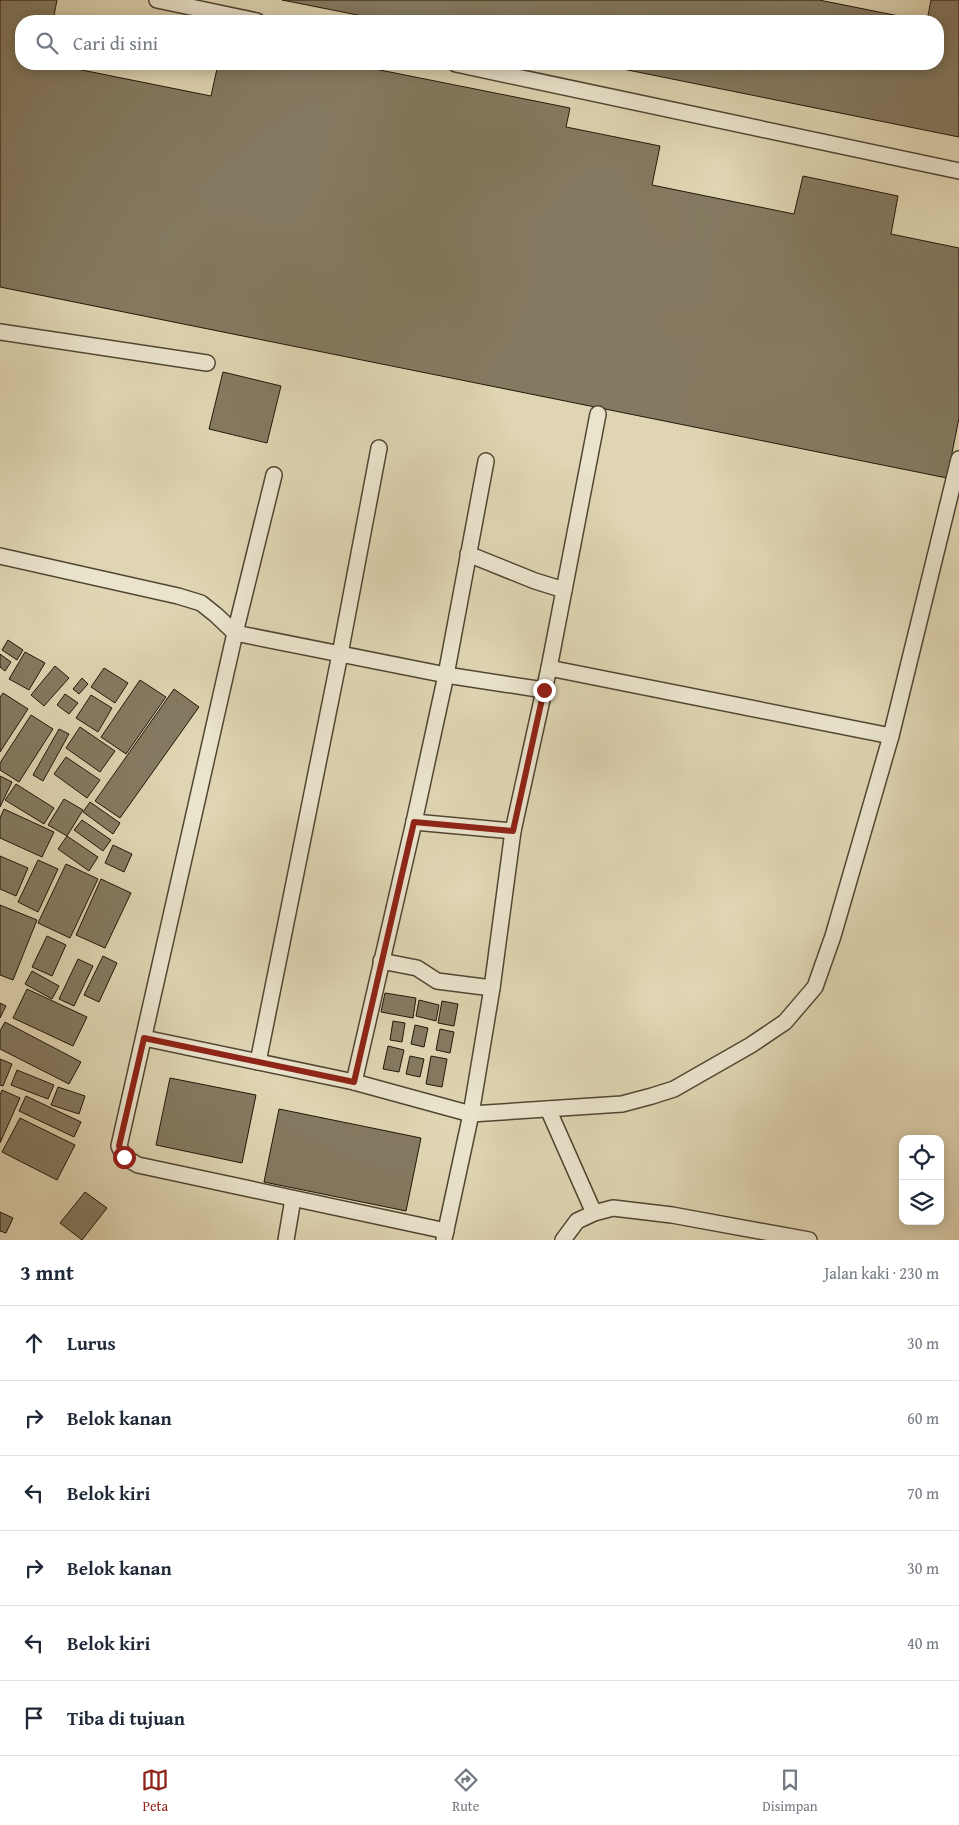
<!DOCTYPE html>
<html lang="id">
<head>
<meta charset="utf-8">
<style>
  :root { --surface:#fff; --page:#f2f2f3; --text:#1f2937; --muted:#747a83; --line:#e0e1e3; --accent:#8f2418 }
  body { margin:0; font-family:"Gentium Book Plus",serif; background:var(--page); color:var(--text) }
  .controls { position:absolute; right:15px; bottom:15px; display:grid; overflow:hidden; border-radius:10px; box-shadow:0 2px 12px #0003 }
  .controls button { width:45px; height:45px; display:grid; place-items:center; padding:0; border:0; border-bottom:1px solid var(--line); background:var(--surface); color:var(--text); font:25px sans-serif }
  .stop { position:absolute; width:15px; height:15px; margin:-11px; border:4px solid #8f2418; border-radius:50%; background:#fff }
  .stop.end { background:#8f2418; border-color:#fff; box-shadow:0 1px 5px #0008 }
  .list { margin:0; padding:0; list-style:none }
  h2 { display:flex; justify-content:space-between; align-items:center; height:65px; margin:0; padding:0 20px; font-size:21px }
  h2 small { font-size:16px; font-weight:400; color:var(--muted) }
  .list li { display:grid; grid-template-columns:32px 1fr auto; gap:15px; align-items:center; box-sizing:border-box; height:75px; padding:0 20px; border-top:1px solid var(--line) }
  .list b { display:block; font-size:19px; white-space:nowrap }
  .list em { font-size:16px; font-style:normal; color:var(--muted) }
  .icon { flex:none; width:28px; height:28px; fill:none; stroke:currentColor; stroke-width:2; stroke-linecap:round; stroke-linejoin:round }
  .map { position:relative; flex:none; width:959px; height:1240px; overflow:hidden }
  .search { position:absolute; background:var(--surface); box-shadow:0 2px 12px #0003; left:15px; right:15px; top:15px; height:55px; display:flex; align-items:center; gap:12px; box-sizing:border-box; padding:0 18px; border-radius:20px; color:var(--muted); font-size:19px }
  .sheet { height:515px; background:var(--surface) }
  nav { display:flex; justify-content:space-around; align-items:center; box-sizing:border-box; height:70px; border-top:1px solid var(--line); background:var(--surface); font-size:14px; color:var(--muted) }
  nav a { display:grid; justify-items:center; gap:2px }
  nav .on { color:var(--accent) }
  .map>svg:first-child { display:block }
  .building { fill:#847a61; stroke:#221709 }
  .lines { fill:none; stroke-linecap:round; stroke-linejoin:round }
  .service-casing { stroke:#514633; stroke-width:18 }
  .service { stroke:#eae4cd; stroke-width:15 }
  .route { stroke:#8f2418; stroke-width:6 }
</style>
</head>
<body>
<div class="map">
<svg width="959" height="1240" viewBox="0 0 959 1240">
  <rect width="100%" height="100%" fill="#dfd5b2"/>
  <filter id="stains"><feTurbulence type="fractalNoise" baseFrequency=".004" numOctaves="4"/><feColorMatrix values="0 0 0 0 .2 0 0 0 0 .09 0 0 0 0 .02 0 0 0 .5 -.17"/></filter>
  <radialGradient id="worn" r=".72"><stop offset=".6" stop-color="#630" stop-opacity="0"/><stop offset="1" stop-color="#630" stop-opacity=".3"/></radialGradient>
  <g class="building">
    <polygon points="0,0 57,0 53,21 21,21 21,64 52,64 211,96 218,64 350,64 570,108 566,127 660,146 652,185 794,214 803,176 898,196 891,234 959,248 959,418 947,478 0,287"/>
    <polygon points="282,0 819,0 924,21 388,21"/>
    <polygon points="931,0 959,0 959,137 598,64 938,64 938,21 927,21"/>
    <polygon points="223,372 281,386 267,443 209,429"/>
    <polygon points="8,640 23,650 17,660 2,650"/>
    <polygon points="25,652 45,663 29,690 9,679"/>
    <polygon points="0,654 11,662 5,671 0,667"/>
    <polygon points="55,666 69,678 44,706 31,695"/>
    <polygon points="104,668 128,683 115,703 91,687"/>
    <polygon points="82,678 88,684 79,694 73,689"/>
    <polygon points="140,680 166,697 126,754 101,737"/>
    <polygon points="174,689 199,707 120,818 95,801"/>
    <polygon points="3,693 28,709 0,752 0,697"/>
    <polygon points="65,694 78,703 69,714 57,705"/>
    <polygon points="91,695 112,708 98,732 76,718"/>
    <polygon points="31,715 53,729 19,782 0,770 0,763"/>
    <polygon points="80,727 115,751 100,772 66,748"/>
    <polygon points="59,729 69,734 43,781 33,775"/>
    <polygon points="66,757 100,780 87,798 54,774"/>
    <polygon points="0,776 12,782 0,807"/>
    <polygon points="16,784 54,808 44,824 5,800"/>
    <polygon points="64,799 83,810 67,836 48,825"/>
    <polygon points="90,802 120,823 113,834 83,812"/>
    <polygon points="4,809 54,832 42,857 0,838 0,818"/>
    <polygon points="82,820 111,840 103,851 74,830"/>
    <polygon points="67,836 98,857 89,871 58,849"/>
    <polygon points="113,845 132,854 124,872 105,863"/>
    <polygon points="0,856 28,868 16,896 0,889"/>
    <polygon points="38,860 58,869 38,912 18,902"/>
    <polygon points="66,864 98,879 70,938 38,923"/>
    <polygon points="101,879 131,893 105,948 76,935"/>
    <polygon points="0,905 37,920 13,980 0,975"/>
    <polygon points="47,936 66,945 52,976 32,967"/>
    <polygon points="103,956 117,963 99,1002 84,995"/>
    <polygon points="78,959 93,966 74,1006 59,999"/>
    <polygon points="32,971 59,986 52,999 25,984"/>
    <polygon points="27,989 87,1017 73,1046 13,1018"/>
    <polygon points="385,993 416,998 413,1018 381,1012"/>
    <polygon points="419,1000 439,1005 436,1021 416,1016"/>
    <polygon points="442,1001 458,1004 454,1026 438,1023"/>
    <polygon points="0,1003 6,1006 0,1018"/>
    <polygon points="393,1021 405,1023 402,1042 390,1040"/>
    <polygon points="5,1022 81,1062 69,1084 0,1049 0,1031"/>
    <polygon points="415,1025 428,1028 424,1047 411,1044"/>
    <polygon points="440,1029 454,1032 450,1053 436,1050"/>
    <polygon points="388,1046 404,1050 399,1072 383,1069"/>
    <polygon points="410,1056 424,1059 420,1077 406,1074"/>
    <polygon points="431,1056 447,1059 442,1087 426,1084"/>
    <polygon points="0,1059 12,1064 3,1086 0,1085"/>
    <polygon points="17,1070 54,1085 48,1099 11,1085"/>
    <polygon points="170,1078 256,1095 242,1163 156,1145"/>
    <polygon points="58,1087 85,1096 79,1114 51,1105"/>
    <polygon points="2,1090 20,1098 0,1143 0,1095"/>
    <polygon points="26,1096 81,1122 74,1137 19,1111"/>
    <polygon points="279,1109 421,1138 406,1211 264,1182"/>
    <polygon points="20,1118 75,1145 57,1180 2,1152"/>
    <polygon points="85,1192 107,1208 82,1240 60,1223"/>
    <polygon points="0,1212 13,1218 6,1233 0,1231"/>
  </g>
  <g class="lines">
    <defs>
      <g id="service">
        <polyline points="157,0 257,21"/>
        <polyline points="456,64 959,171"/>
        <polyline points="0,332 207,363"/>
        <polyline points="274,475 235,633 446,675 544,690"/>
        <polyline points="468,554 535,581 564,590"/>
        <polyline points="0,556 178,596 201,603 216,615 235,633 119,1146 124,1157 138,1165 446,1231"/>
        <polyline points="549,668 891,736"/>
        <polyline points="414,822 513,831"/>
        <polyline points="381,961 417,968 437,981 492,988"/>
        <polyline points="144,1038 354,1082 471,1114 622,1104 652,1096 674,1089 751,1045 785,1022 815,987 833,936 891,736 959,459"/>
        <polyline points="258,1062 340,654 379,448"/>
        <polyline points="354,1082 414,822 446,675 486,461"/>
        <polyline points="548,1109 594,1213"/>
        <polyline points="444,1239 471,1114 492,988 513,831 549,668 598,414"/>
        <polyline points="286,1240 293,1199"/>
        <polyline points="563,1240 577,1221 594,1213 613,1208 672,1215 809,1240"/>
      </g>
    </defs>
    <use href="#service" class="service-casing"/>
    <use href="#service" class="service"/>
  </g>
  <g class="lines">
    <polyline class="route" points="124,1157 119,1146 144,1038 354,1082 414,822 513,831 544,690"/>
  </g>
  <rect width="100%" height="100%" filter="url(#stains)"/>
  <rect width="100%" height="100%" fill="url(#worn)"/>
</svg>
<div class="controls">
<button><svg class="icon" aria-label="locate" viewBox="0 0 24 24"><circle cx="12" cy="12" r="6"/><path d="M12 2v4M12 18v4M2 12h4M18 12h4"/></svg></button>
<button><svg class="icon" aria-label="layers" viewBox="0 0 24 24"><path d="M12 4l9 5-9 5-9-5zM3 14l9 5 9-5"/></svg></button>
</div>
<div class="stop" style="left:124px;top:1157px"></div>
<div class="stop end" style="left:544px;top:690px"></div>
<div class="search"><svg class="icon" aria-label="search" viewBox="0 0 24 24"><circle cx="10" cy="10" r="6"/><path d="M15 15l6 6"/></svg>Cari di sini</div>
</div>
<section class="sheet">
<h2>3 mnt<small>Jalan kaki · 230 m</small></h2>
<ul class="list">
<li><svg class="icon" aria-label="ahead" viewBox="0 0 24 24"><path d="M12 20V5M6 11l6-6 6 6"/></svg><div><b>Lurus</b></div><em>30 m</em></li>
<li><svg class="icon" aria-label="right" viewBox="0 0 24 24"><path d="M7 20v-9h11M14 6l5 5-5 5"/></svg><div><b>Belok kanan</b></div><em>60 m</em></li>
<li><svg class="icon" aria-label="left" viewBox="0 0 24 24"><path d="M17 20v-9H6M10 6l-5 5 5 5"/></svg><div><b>Belok kiri</b></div><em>70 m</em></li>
<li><svg class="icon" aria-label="right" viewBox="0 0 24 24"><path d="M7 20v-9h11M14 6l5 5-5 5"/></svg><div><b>Belok kanan</b></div><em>30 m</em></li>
<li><svg class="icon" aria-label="left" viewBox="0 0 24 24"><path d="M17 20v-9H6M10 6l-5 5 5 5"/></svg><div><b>Belok kiri</b></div><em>40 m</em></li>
<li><svg class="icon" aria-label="arrive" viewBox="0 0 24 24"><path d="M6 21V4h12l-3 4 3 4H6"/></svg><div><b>Tiba di tujuan</b></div></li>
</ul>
</section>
<nav>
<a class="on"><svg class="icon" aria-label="map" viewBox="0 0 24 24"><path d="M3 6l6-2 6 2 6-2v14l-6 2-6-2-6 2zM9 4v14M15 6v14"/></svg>Peta</a>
<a><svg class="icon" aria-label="directions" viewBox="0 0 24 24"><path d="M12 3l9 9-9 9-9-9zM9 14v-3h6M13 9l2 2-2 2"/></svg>Rute</a>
<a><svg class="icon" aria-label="saved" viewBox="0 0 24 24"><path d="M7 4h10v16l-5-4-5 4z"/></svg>Disimpan</a>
</nav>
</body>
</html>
